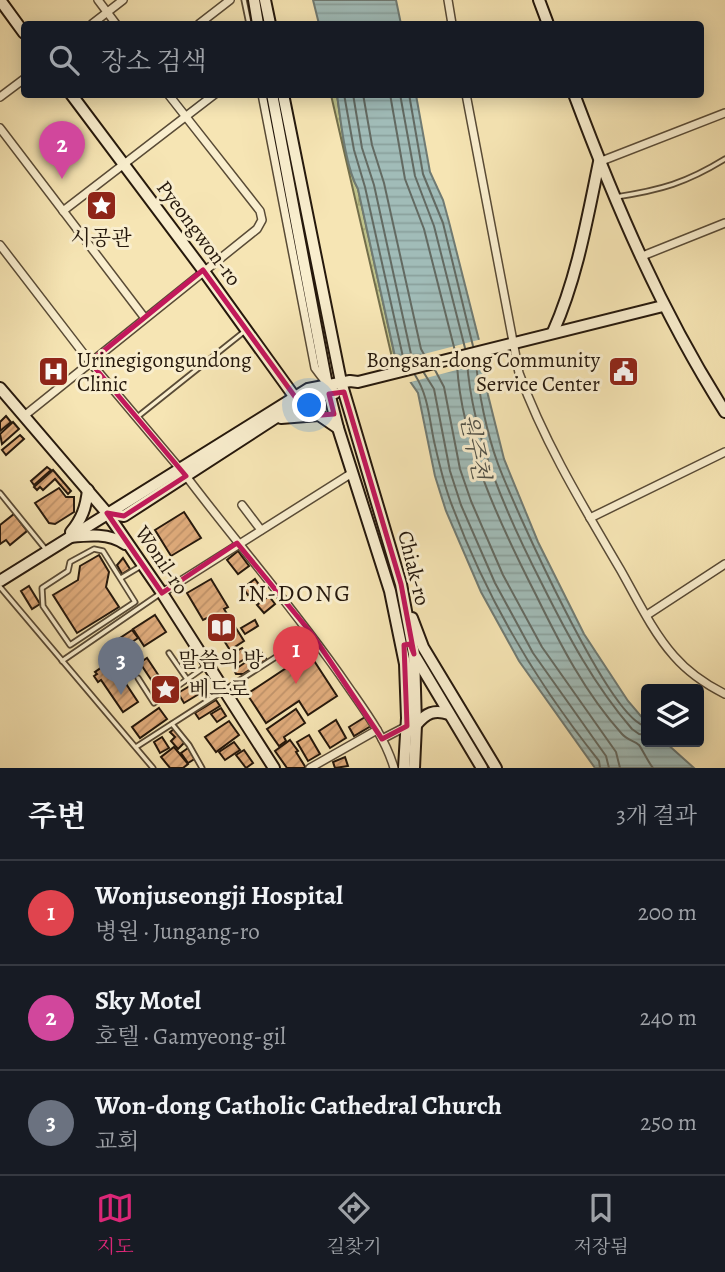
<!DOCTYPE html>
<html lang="ko">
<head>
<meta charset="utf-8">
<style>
  :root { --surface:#171b24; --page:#20242c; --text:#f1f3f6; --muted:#9ea1a6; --line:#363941; --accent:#db2777 }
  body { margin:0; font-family:Alegreya,"Noto Serif KR",serif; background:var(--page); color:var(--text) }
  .controls { position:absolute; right:21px; bottom:21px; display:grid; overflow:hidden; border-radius:7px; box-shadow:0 4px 18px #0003 }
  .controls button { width:63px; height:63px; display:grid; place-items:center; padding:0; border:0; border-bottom:2px solid var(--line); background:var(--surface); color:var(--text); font:35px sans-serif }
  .you { position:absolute; left:310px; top:406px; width:24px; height:24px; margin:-18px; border:5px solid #fff; border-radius:50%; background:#1a73e8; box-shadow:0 0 0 10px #1a73e833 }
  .badge { display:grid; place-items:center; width:46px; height:46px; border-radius:50%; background:var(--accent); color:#fff; font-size:23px; font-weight:700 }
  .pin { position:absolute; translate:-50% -58px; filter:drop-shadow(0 2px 4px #0008) }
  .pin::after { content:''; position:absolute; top:37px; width:24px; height:21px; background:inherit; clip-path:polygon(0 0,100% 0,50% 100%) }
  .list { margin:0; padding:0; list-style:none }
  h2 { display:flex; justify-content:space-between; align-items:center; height:91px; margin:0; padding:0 28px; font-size:30px }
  h2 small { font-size:23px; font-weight:400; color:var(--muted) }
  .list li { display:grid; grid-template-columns:46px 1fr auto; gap:21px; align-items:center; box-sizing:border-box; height:105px; padding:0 28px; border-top:2px solid var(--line) }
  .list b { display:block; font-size:26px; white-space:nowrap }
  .list p { margin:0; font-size:23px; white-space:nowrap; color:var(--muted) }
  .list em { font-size:23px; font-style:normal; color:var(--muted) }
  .icon { flex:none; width:38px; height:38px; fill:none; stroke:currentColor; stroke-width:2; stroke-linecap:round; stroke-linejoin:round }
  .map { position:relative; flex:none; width:725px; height:768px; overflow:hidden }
  .search { position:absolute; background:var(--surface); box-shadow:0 4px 18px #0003; left:21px; right:21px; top:21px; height:77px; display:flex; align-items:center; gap:18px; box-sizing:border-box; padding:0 24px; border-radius:7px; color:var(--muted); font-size:26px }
  .sheet { height:406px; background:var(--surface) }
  nav { display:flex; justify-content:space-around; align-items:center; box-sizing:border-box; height:98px; border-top:2px solid var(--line); background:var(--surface); font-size:19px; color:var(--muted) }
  nav a { display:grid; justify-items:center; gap:4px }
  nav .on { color:var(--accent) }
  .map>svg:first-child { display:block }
  .wetland { fill:url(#wetland-marsh); stroke:#726e4b; stroke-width:2 }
  .water { fill:url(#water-rules); stroke:#6f7a73; stroke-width:2 }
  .pier { fill:#f6e5b4 }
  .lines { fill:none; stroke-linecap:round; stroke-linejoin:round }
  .shore { stroke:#636a62; stroke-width:2 }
  .building { fill:url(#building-hatch); stroke:#25180c; stroke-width:2 }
  .lane-casing { stroke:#594b36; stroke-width:7 }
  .street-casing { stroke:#594b36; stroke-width:10 }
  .secondary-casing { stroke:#25180c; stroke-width:14 }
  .lane { stroke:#f9eece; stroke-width:3.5 }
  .street { stroke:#f9eece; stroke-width:7 }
  .secondary { stroke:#f9eece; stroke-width:10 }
  .marked { fill:none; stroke:#c2185b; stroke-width:5; stroke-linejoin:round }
  .labels { text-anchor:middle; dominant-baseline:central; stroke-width:6; stroke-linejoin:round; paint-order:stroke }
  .street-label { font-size:21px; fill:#25180c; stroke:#f9eece }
  .poi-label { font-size:21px; fill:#25180c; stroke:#f9eece }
  .water-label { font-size:23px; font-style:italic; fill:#505148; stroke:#f9eece }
  .quarter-label { font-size:24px; letter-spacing:2px; fill:#25180c; stroke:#f9eece }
</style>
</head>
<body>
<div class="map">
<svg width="725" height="768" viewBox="0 0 725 768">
  <defs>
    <pattern id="wetland-marsh" width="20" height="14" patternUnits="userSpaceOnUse" patternTransform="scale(1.75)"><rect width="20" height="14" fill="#c0c38a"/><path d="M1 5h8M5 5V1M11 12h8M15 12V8" fill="none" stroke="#a5a776"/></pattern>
    <pattern id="water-rules" width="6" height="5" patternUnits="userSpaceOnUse" patternTransform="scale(1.75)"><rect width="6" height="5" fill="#a1bcb8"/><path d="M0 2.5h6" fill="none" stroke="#8aa19d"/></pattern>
    <pattern id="building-hatch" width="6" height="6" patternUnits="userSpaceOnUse" patternTransform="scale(1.75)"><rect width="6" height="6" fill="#e0ac7c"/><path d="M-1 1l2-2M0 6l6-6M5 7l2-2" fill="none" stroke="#c0936a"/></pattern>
  </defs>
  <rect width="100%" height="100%" fill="#f6e5b4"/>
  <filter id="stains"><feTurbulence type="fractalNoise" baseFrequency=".00286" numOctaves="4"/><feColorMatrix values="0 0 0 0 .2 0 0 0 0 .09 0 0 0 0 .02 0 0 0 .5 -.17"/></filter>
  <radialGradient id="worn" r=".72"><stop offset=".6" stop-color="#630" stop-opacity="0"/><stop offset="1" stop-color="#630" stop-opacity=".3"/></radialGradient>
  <path class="wetland" d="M331 95H337C341 121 345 166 358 189L396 361 393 362Z"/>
  <g class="water">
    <polygon points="313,0 396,0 401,24 319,24"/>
    <path d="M337 95H416L430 172 443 200 449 222 483 356 488 395 504 459 538 542 584 634 628 701 646 722V742H665L694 768H595L519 661 481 592 446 511 435 476 418 393 396 361 358 189C345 166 341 121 337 95Z"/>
  </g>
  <polygon class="pier" points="482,339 487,362 407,383 393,362"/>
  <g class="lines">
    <g class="shore">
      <polyline points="344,94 354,150 365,187 403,357 406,363"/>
      <polyline points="353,94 362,148 374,185 411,354 415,361"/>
      <polyline points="363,94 372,145 384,183 421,349 426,358"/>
      <polyline points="390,94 405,179 424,229 455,351"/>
      <polyline points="400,94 415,176 434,226 465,348"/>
      <polyline points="409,94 423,174 443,223 473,346"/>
      <path d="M476 360C478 392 487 434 498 464 513 504 610 722 646 726"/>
      <path d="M467 362C473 440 507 515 542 584 568 636 594 685 632 729L639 734 646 735"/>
      <path d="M457 365C462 445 500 524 536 595 560 644 585 693 622 734 627 740 635 741 639 745 641 747 648 762 653 768"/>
      <polyline points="435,370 444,387 460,469 471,501 503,575 542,647 616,752 620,768"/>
      <polyline points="424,373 434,389 450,471 461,505 495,583 533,653 606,756 609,768"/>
      <path d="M415 375C428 395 429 417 434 441 439 463 444 486 453 508 487 599 538 685 599 761L600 768"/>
    </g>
  </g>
  <g class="building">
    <polygon points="6,416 11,422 0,431 0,422"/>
    <polygon points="13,422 19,429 2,444 0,434"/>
    <polygon points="20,435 24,439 6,455 2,450"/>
    <polygon points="47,467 51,470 34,485 31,481"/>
    <polygon points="53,470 71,491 68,494 55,479 43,490 40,487 37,490 34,487"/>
    <polygon points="59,488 66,497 74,497 74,512 55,524 49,523 35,503"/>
    <polygon points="184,512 201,538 171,556 155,530"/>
    <polygon points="14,514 27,531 10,545 6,540 0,544 0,525"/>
    <polygon points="238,551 249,566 238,574 227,560"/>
    <polygon points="99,555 109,572 106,587 119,607 77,633 53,595 78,580 80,566"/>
    <polygon points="123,558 130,569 122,574 117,565"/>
    <polygon points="211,579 228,607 224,609 244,641 230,650 209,617 203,620 187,593"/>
    <polygon points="255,579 260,586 248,595 243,588"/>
    <polygon points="29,586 40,604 32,609 21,591"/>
    <polygon points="269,596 275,604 264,613 257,605"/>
    <polygon points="155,615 166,632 144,646 133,629"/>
    <polygon points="255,620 258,626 245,634 241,628"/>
    <polygon points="132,630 138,638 126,646 120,638"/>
    <polygon points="121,639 138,666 127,674 121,665 116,669 111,661 115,659 107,648"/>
    <polygon points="242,648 248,657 233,666 227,657"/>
    <polygon points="262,653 267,660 256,666 252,660"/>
    <polygon points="309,653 337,696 308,715 299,701 266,723 247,694"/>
    <polygon points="147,658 161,679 154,684 140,663"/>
    <polygon points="249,660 254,667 243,674 236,674 234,670"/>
    <polygon points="111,661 138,702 123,712 101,680 98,682 94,676 97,674 95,672"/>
    <polygon points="198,681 204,691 184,703 178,693"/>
    <polygon points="216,700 220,706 199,719 195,713"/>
    <polygon points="159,708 167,719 140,738 132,727"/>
    <polygon points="221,708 226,716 217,722 211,714"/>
    <polygon points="296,709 305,723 284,737 286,741 279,746 267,729"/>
    <polygon points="365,717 371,726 354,736 349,727"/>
    <polygon points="336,720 346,738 330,748 319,731"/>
    <polygon points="229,721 239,735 216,752 205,737"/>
    <polygon points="174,729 185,742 178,749 171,741 175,737 170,732"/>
    <polygon points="309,735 320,754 308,761 297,742"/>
    <polygon points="162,737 169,748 160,753 154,742"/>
    <polygon points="290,740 298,751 296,752 306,768 287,768 275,751"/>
    <polygon points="234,742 240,750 225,760 219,752"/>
    <polygon points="174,747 188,764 183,768 170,768 161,757"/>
    <polygon points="188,748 196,758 188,763 181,753"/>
    <polygon points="244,750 253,763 246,768 236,755"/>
    <polygon points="345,757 348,766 335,768 333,762"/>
  </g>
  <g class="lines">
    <defs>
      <g id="lane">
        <polyline points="244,0 249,24"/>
        <path d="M616 197C661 190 686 183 725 159"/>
        <polyline points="136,418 245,331"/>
        <polyline points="0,493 47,551"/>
        <polygon points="94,549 103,551 135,602 70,645 43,606 42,588 68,571 70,562"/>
        <polyline points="121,578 141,566"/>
        <polyline points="0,587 153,768"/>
        <polyline points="169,653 187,679"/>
        <polyline points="62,661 161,593"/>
        <polyline points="138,678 154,703 206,666"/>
        <polyline points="172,724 189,745 202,768"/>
        <polyline points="136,747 310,635"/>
      </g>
      <g id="street">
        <polyline points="98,0 116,24"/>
        <polyline points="448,0 452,24"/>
        <polyline points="92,24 123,0"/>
        <polyline points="199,24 230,0"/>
        <polyline points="262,94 315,368 324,380"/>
        <path d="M466 94 519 373C544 442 583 506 620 569 636 597 652 631 674 656 687 671 707 685 725 694"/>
        <polyline points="0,97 24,79"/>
        <polyline points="0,128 144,317"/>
        <polyline points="599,162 725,113"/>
        <polyline points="63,211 215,94"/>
        <polyline points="0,245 90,362 181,470"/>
        <polyline points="640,257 725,223"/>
        <polyline points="24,416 257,229 262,220 260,211 168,94"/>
        <path d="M186 476C239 546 297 612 347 685 365 711 385 737 394 768"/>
        <polyline points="242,505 261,530"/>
        <polyline points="590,518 725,452"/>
        <polyline points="162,593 352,473"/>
        <polyline points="647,615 725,564"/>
        <polyline points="382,739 407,726"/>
        <polyline points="310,768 377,730"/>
      </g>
      <g id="secondary">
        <polyline points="0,0 24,33"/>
        <polyline points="254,0 258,24"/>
        <polyline points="265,0 270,24"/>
        <polyline points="539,0 548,24"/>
        <polyline points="71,94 203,270 299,403"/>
        <polyline points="272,94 327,385 338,428 390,591 405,664 407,718 404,768"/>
        <polyline points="283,94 341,382 401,584 414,654 416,725 414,768"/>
        <path d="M574 94C616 206 661 311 725 412"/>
        <path d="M553 332C577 278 587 220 599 162"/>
        <polyline points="0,388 107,513 162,593 274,768"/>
        <polyline points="281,418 319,415 338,428"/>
        <polyline points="107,513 124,516 306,398 335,393"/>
        <path d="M71 532C82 519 86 507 88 490"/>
        <path d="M70 537C89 535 109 533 125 544"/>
        <polyline points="0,581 308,389 350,381 358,382 663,306"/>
        <polyline points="412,618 423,647 496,768"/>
        <polyline points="415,656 482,768"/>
        <path d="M416 725C426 713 434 709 449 714"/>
      </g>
    </defs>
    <use href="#lane" class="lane-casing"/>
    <use href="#street" class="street-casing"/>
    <use href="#secondary" class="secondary-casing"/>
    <use href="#lane" class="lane"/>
    <use href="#street" class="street"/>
    <use href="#secondary" class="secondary"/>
  </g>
  <path class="marked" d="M203 270 309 416 334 414 329 394 344 392 401 584 414 654 410 644 404 645 407 726 382 739 312 634 237 543 162 593 107 513 124 516 186 476 90 362Z"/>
  <defs>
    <symbol id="sight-square" viewBox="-11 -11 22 22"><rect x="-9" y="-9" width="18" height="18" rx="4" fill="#8f2418" stroke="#f9eece"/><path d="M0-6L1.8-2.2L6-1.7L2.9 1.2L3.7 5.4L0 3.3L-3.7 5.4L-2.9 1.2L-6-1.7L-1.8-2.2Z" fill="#fff"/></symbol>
    <symbol id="hospital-square" viewBox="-11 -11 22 22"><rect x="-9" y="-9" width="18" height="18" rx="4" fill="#8f2418" stroke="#f9eece"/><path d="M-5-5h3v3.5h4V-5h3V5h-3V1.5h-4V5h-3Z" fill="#fff"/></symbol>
    <symbol id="civic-square" viewBox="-11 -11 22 22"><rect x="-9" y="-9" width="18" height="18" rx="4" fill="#8f2418" stroke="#f9eece"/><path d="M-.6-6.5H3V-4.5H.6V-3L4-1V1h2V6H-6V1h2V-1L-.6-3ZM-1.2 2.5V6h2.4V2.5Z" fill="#fff"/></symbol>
    <symbol id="library-square" viewBox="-11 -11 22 22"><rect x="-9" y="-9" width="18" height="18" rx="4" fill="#8f2418" stroke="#f9eece"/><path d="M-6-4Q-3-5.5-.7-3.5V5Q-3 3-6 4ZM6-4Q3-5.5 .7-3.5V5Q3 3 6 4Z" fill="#fff"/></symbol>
  </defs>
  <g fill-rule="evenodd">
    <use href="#sight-square" x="84" y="188" width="35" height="35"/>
    <use href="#hospital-square" x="36" y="354" width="35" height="35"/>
    <use href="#civic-square" x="606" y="354" width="35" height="35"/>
    <use href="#library-square" x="204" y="610" width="35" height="35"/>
    <use href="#sight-square" x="148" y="672" width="35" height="35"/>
  </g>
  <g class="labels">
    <g class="street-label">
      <text transform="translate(199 233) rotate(53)">Pyeongwon-ro</text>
      <text transform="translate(162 560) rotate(56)">Wonil-ro</text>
      <text transform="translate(414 568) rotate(76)">Chiak-ro</text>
    </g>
    <g class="poi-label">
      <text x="101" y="238">시공관</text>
      <text x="77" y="360" text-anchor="start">Urinegigongundong<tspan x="77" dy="24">Clinic</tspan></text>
      <text x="600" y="360" text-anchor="end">Bongsan-dong Community<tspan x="600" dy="24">Service Center</tspan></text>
      <text x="221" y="660">말씀의 방</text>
      <text x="189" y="689" text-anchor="start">베드로</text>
    </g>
    <g class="water-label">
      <text transform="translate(475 447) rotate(78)">원주천</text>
    </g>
    <g class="quarter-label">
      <text x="295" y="593">IN-DONG</text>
    </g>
  </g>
  <rect width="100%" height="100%" filter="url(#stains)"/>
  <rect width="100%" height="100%" fill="url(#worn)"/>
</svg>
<div class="controls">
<button><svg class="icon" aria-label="layers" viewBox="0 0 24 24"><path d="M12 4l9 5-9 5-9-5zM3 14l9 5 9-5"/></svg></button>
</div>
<div class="you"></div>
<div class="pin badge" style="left:296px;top:684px;background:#e0444e">1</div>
<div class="pin badge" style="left:62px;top:179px;background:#d1479c">2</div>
<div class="pin badge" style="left:121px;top:695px;background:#6b7280">3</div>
<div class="search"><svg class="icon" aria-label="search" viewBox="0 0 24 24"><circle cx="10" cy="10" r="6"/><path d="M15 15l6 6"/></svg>장소 검색</div>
</div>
<section class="sheet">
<h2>주변<small>3개 결과</small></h2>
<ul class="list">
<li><span class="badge" style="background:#e0444e">1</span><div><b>Wonjuseongji Hospital</b><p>병원 · Jungang-ro</p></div><em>200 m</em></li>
<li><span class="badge" style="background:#d1479c">2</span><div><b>Sky Motel</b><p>호텔 · Gamyeong-gil</p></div><em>240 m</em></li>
<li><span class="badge" style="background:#6b7280">3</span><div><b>Won-dong Catholic Cathedral Church</b><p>교회</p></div><em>250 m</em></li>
</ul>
</section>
<nav>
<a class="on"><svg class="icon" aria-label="map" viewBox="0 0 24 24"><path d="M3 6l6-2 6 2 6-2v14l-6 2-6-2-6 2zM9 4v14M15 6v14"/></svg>지도</a>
<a><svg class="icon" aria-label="directions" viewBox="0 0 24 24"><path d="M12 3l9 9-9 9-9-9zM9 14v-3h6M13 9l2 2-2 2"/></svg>길찾기</a>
<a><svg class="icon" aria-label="saved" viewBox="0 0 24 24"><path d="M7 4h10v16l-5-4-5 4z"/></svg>저장됨</a>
</nav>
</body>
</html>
